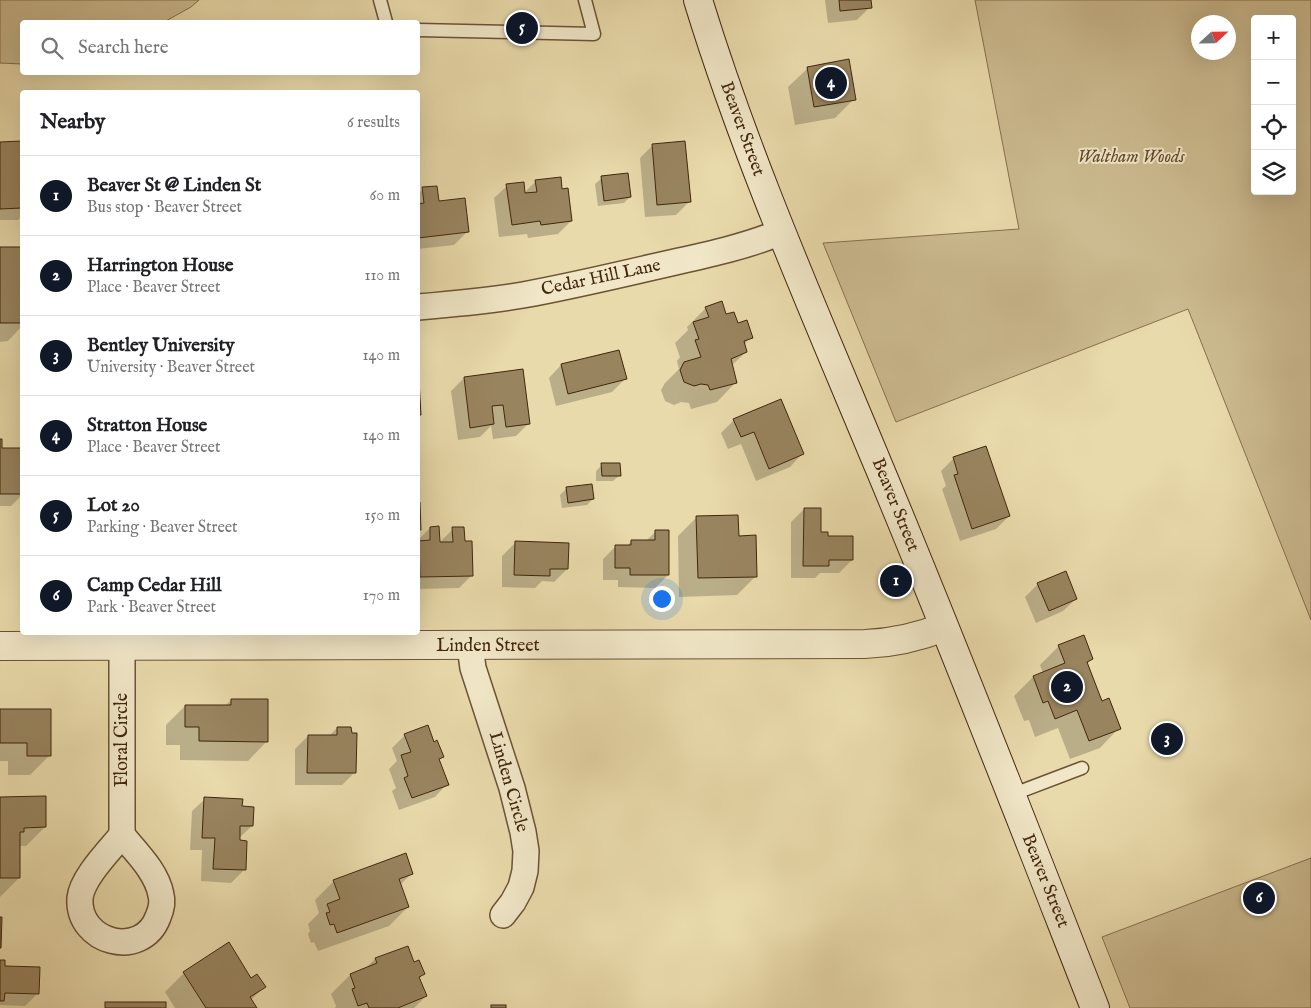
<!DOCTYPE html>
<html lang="en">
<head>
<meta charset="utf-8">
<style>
  :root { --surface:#fff; --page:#f2f2f2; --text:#202124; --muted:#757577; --line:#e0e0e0; --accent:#111827 }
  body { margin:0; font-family:"IM FELL English",serif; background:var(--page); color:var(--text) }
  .controls { position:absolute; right:15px; top:15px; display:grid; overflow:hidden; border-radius:5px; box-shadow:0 5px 20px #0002 }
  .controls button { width:45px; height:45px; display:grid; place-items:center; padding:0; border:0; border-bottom:1px solid var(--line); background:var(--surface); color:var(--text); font:25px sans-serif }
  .compass { position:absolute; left:1191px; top:15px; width:45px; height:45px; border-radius:50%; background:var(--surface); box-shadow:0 5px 20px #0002; rotate:68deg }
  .you { position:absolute; left:661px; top:598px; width:18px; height:18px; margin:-12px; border:4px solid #fff; border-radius:50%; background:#1a73e8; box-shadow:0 0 0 8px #1a73e833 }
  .badge { display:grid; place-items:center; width:32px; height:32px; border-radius:50%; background:var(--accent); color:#fff; font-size:16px; font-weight:700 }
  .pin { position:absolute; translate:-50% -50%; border:2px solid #fff; box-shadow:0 1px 5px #0006 }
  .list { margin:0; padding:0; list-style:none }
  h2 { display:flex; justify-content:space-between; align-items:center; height:65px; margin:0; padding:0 20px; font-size:21px }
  h2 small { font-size:16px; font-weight:400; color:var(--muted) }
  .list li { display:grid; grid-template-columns:32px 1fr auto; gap:15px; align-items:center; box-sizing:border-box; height:80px; padding:0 20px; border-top:1px solid var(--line) }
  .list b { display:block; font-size:19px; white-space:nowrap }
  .list p { margin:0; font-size:16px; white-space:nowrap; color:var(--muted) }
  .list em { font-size:16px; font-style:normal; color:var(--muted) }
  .icon { flex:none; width:28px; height:28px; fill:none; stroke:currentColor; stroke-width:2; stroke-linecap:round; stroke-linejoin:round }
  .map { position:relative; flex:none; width:1311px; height:1008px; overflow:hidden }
  .search { position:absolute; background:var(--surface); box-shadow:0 5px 20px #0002; left:20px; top:20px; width:400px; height:55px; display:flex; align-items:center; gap:12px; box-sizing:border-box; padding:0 18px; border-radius:5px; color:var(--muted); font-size:19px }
  .panel { position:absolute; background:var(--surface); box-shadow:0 5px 20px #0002; left:20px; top:90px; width:400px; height:545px; border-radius:5px }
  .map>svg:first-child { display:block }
  .green { fill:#ccbb90; stroke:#86704e; fill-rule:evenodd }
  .shadow { fill:#0003 }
  .building { fill:#98845f; stroke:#41260c }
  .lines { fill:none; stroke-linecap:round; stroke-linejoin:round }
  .service-casing { stroke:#6b5334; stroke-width:15 }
  .minor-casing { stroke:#6b5334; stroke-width:28 }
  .tertiary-casing { stroke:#6b5334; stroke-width:30 }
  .secondary-casing { stroke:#41260c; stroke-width:30 }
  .service { stroke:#f1e7c8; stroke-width:12 }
  .minor { stroke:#f1e7c8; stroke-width:25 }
  .tertiary { stroke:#f1e7c8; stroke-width:28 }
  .secondary { stroke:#f1e7c8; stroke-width:28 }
  .labels { text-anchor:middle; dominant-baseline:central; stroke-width:4; stroke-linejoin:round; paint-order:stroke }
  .street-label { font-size:18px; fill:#41260c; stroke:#f1e7c8 }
  .park-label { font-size:18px; font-style:italic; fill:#644b2d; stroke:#f1e7c8 }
</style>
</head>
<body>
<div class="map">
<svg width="1311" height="1008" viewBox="0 0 1311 1008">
  <rect width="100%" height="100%" fill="#e9daab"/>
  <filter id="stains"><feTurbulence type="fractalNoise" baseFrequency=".004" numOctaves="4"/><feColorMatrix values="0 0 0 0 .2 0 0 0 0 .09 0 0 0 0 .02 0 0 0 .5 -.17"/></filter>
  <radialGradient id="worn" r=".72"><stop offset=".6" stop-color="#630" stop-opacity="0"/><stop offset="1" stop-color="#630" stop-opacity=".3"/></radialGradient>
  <g class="green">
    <polygon points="0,0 199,0 191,7 164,22 22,22 22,64 0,63"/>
    <path d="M975 0H1311V620L1188 309 896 422 823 243 1019 229ZM1255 19H1292V191H1255ZM1228 22V52H1198V22Z"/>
    <polygon points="1311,858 1311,1008 1130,1008 1102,937"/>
  </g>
  <g class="shadow">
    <polygon points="825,0 869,0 870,7 857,20 828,23"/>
    <polygon points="808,68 854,99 835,118 795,125 788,87"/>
    <polygon points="22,142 22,216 18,220 0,220 0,143"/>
    <polygon points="653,145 689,202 676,215 645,217 640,158"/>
    <polygon points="602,178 630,197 624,203 598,206 595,184"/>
    <polygon points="536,181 561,190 571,221 558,234 528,238 527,234 499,237 494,198 507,186 524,193"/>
    <polygon points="423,189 467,232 454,245 418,249 418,194"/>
    <polygon points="22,248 22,326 8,341 0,342 0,249"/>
    <polygon points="706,308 726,316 751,337 744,345 746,352 731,366 736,382 717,402 691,409 689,403 681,402 674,405 665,401 661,390 665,383 679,369 677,361 680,357 675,343 688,330 687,327"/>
    <polygon points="561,365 625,379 612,392 556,406 549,378"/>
    <polygon points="522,371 529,423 516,436 493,439 491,426 480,437 458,440 451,391 464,378"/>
    <polygon points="418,382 420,414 418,417"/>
    <polygon points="734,420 802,454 790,467 756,481 741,444 728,449 721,433"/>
    <polygon points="0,440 1,449 22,449 22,495 11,506 0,506"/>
    <polygon points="954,458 1009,516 996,529 960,541 942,489 946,486 941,471"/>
    <polygon points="602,465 620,475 613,481 596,481 596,471"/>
    <polygon points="591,485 593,499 587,505 562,508 560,495 566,489"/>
    <polygon points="418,503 419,503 419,529 418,531"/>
    <polygon points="804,509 820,534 826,537 852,560 839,573 820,573 815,578 791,578 791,522"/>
    <polygon points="697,517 737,537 756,576 737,595 679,597 678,536"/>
    <polygon points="430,528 439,543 453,529 463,543 472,575 459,588 418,589 418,540"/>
    <polygon points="656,531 668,575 655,588 618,587 618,580 603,580 603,559 616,546 627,546 631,541 646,541"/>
    <polygon points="515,543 567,569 554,582 542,581 535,588 502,587 502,556"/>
    <polygon points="1038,584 1076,599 1063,611 1036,623 1025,597"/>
    <polygon points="1059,646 1092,659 1087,664 1101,702 1119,728 1100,748 1070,759 1058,728 1035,737 1029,720 1024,721 1014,696 1033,677 1043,673 1040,665"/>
    <polygon points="231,700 267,741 248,761 180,760 180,745 166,745 166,725 185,706 225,706"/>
    <polygon points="0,710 49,756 30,775 8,775 8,761 0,761"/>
    <polygon points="337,728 355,772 342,785 295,785 295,749 308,736 329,736"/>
    <polygon points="405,735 433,744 442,757 438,760 447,784 435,797 399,810 392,791 396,788 389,769 397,761 392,748"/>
    <polygon points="0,798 45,827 26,846 19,846 19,878 0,897"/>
    <polygon points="205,799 252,826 239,838 244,870 231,883 201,881 202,850 190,850 192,811"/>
    <polygon points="412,873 400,885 408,907 389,926 318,951 314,942 311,943 308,934 310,931 308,924 319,913 315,900 334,881"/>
    <polygon points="228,944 251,979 264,987 250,1001 255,1008 175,1008 165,992 184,973"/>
    <polygon points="407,947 413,964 423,974 419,979 426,996 414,1008 335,1008 336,1006 331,994 350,975 366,968 375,959"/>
    <polygon points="0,961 3,967 38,993 25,1006 0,1005"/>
  </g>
  <g class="building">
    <polygon points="839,0 871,0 872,8 840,11"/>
    <polygon points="849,59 856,100 814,107 807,67"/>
    <polygon points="22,141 22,208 0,209 0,142"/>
    <polygon points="685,141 691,202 657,205 652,144"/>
    <polygon points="628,173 631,197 604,201 601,176"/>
    <polygon points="561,177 562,189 568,188 572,221 541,225 540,221 512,225 506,184 524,182 525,193 537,192 535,180"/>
    <polygon points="437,186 439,201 465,198 469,232 418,238 418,204 424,203 422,187"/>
    <rect x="0" y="247" width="22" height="76"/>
    <polygon points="722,301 726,314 734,312 738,323 747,320 753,338 744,341 747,352 731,359 737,383 710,390 708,385 701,384 694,386 684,382 680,370 684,362 701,357 695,340 699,339 693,322 709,317 705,307"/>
    <polygon points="619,350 627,379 568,394 561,364"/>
    <polygon points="523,369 530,424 506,427 503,405 492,406 494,424 470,428 464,377"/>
    <polygon points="418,380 419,380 421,415 418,415"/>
    <polygon points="781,399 804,454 769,469 754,432 741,437 733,419"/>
    <polygon points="0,439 2,439 2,448 22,448 22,494 0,494"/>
    <polygon points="986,446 1010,516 972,529 954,475 958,474 953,457"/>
    <polygon points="601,463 620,463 621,476 602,476"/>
    <polygon points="592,484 594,499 568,503 566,487"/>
    <polygon points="418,502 420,502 421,530 418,530"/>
    <polygon points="804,508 821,508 821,532 828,532 828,536 853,536 853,560 829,560 829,566 803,566"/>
    <polygon points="738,515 739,536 756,535 757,577 698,578 696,516"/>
    <polygon points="439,526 440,542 453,542 452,527 464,527 465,541 472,541 473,576 420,577 419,541 430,540 430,527"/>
    <polygon points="655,530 669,530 669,575 630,575 630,568 615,568 615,545 631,545 631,540 655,540"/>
    <polygon points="515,541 569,543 568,569 550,569 550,576 514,575"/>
    <polygon points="1066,571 1077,599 1049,611 1037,583"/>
    <polygon points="1084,635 1093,659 1087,662 1102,701 1109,698 1121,729 1089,741 1077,710 1055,719 1048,701 1043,703 1033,676 1065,663 1058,645"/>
    <polygon points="231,699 268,699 268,742 199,741 199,727 185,727 185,705 231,705"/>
    <polygon points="0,709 51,709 51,756 27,756 27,743 0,743"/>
    <polygon points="428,725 434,742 437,740 444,757 439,759 449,785 412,798 404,778 408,776 401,755 411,752 404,734"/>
    <polygon points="337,727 351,727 352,733 357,733 356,773 307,773 308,735 337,735"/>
    <polygon points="46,796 46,827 24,828 24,832 20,832 20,878 0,878 0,797"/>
    <polygon points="204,797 243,799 242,806 254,807 253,826 240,826 240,840 247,841 246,870 213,869 215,838 202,838"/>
    <polygon points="406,853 413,874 399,879 409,907 337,933 334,924 330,925 326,913 330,912 327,904 340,899 333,880"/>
    <polygon points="0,917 2,917 1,948 0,948"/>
    <polygon points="229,942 251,978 257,974 266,987 250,997 257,1008 206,1008 183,972"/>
    <polygon points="408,946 414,962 419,960 425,974 419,977 427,996 398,1008 369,1008 367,1003 358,1006 352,989 355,988 350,974 377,963 375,958"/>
    <polygon points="0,960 5,960 5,966 40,967 39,994 5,993 4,1001 0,1001"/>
    <rect x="105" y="1002" width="61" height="6"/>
    <rect x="491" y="1005" width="15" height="3"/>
  </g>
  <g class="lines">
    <defs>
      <g id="service">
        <polyline points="380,0 386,22"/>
        <polyline points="418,30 594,34 585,0"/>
        <polyline points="1011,795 1082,768"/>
      </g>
      <g id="minor">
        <path d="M418 307C453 304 488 301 523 295 567 287 610 277 653 267 696 257 740 249 781 232"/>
        <polyline points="470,646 473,668 512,788 523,832 526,851 525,871 521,887 513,902 503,915"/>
        <path d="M122 835C136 852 157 872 161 895 163 902 161 910 158 917 142 960 77 943 80 898 82 878 109 851 122 835Z"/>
        <polyline points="122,835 122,646"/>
      </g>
      <path id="tertiary" d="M0 646 865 644C893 643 919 637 944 627"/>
      <path id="secondary" d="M698 0C747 160 815 313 879 467 954 646 1024 827 1095 1008"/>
    </defs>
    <use href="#service" class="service-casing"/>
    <use href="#minor" class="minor-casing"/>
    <use href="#tertiary" class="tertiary-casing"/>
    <use href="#secondary" class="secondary-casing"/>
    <use href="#service" class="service"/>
    <use href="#minor" class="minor"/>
    <use href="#tertiary" class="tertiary"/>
    <use href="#secondary" class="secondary"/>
  </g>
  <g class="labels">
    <g class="street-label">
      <text transform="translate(742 129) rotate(70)">Beaver Street</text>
      <text transform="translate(601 278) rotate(-12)">Cedar Hill Lane</text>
      <text transform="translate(895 505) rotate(68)">Beaver Street</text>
      <text x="488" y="646">Linden Street</text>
      <text transform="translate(122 740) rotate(-90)">Floral Circle</text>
      <text transform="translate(508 782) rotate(74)">Linden Circle</text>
      <text transform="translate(1045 881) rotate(68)">Beaver Street</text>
    </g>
    <g class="park-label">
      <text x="1131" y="157">Waltham Woods</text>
    </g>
  </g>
  <rect width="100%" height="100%" filter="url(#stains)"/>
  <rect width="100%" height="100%" fill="url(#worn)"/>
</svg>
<div class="controls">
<button>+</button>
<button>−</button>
<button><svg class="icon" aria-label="locate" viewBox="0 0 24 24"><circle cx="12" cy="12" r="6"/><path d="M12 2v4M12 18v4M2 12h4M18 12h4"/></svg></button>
<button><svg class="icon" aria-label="layers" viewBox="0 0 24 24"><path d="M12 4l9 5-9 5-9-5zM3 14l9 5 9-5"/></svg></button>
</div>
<svg class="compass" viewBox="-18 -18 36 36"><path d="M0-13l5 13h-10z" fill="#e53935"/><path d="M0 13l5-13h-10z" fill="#757577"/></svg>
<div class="you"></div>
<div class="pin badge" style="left:896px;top:581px">1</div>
<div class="pin badge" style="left:1067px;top:687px">2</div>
<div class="pin badge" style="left:1167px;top:739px">3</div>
<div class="pin badge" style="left:831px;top:83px">4</div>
<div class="pin badge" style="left:522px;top:28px">5</div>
<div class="pin badge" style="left:1259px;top:898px">6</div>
<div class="search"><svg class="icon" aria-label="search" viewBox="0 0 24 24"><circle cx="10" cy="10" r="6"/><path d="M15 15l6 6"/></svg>Search here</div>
<section class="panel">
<h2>Nearby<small>6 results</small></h2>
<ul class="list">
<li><span class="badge">1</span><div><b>Beaver St @ Linden St</b><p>Bus stop · Beaver Street</p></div><em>60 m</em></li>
<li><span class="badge">2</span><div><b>Harrington House</b><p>Place · Beaver Street</p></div><em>110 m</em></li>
<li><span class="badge">3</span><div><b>Bentley University</b><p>University · Beaver Street</p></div><em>140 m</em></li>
<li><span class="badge">4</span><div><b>Stratton House</b><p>Place · Beaver Street</p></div><em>140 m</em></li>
<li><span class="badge">5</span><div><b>Lot 20</b><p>Parking · Beaver Street</p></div><em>150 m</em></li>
<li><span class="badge">6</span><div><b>Camp Cedar Hill</b><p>Park · Beaver Street</p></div><em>170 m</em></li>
</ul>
</section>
</div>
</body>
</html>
